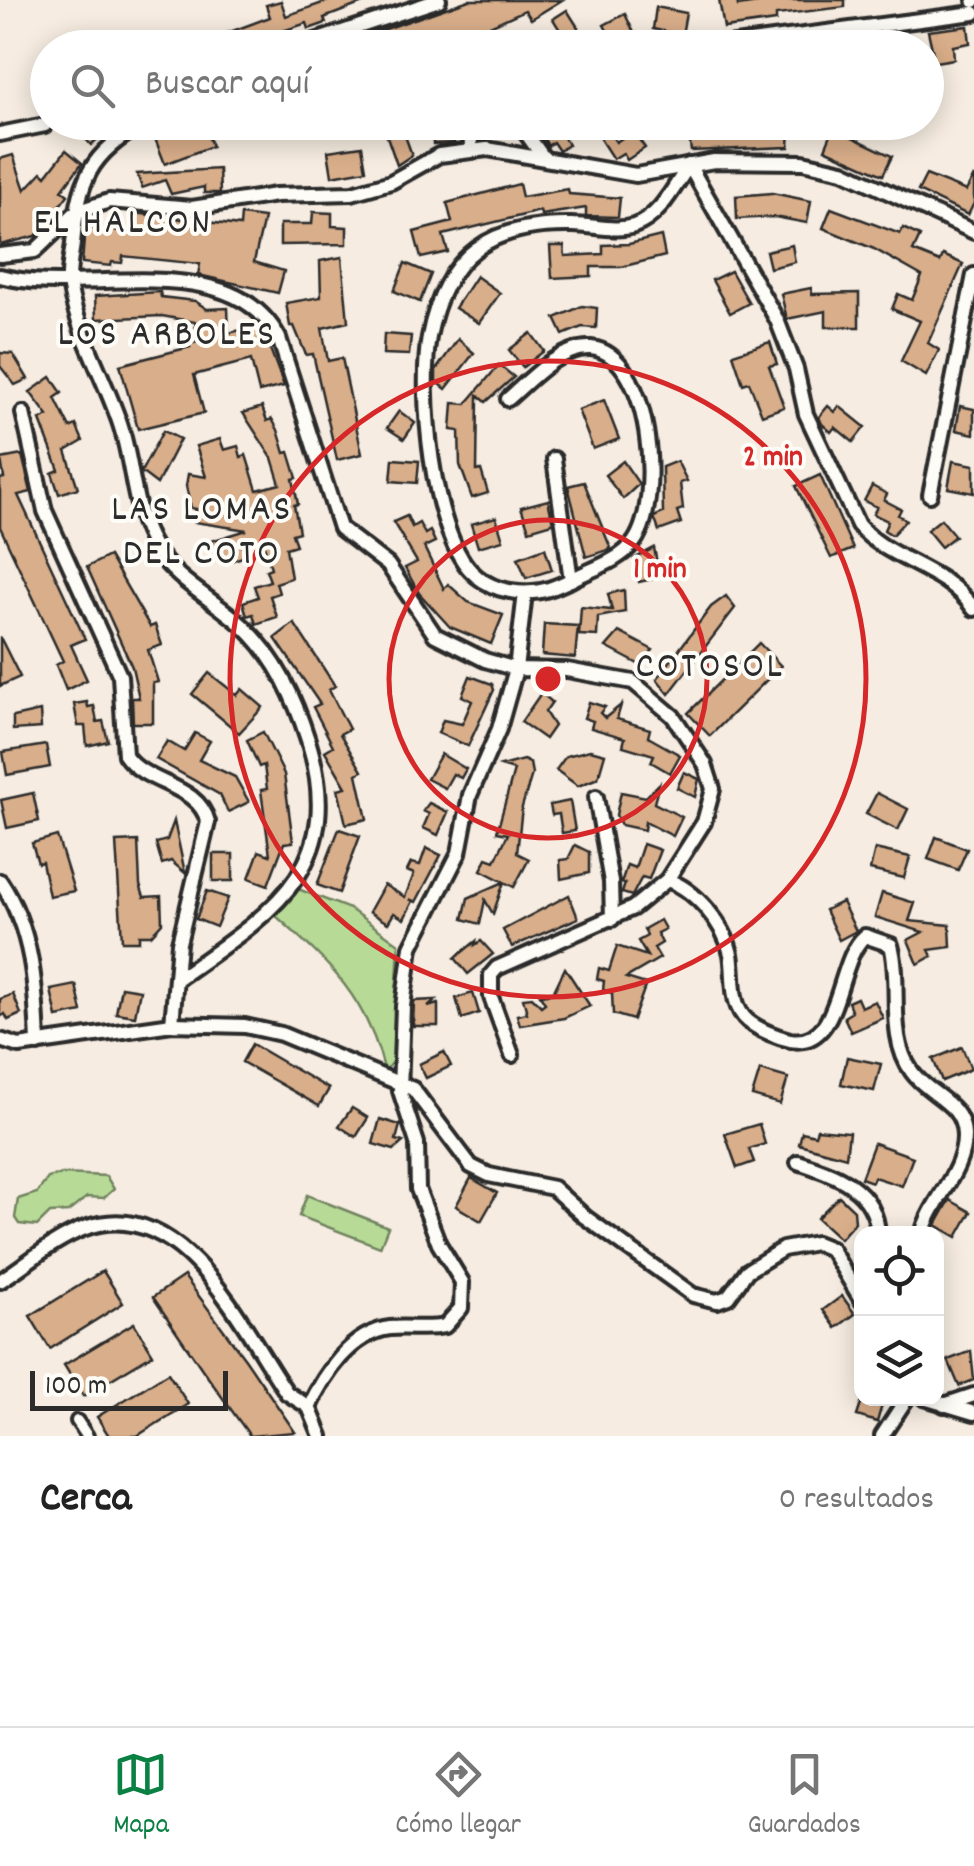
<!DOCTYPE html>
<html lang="es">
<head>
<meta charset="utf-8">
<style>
  :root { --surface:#fff; --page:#f2f2f2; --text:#222; --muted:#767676; --line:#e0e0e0; --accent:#0b8043 }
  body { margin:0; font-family:Dekko,sans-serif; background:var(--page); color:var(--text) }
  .controls { position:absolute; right:30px; bottom:30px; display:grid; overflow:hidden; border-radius:20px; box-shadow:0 5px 25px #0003 }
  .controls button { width:90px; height:90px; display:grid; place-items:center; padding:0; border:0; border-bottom:2px solid var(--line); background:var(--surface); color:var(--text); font:50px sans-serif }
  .scale { position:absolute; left:30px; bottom:25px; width:198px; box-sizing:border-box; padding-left:10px; border:5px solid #2b2b2b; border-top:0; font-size:28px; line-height:35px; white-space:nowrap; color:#2b2b2b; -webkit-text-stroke:8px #fdfcf7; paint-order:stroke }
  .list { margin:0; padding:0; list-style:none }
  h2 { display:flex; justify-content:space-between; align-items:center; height:130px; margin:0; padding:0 40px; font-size:42px }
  h2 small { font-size:32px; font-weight:400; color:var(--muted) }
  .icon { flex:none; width:55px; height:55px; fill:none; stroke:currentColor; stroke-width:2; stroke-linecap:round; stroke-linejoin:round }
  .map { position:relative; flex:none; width:974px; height:1436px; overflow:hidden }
  .search { position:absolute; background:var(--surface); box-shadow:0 5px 25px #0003; left:30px; right:30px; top:30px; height:110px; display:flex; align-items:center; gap:25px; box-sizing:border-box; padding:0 35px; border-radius:55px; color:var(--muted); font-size:38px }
  .sheet { height:290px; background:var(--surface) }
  nav { display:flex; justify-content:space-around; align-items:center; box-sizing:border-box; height:140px; border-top:2px solid var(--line); background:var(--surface); font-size:28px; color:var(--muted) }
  nav a { display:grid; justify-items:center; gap:5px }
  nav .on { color:var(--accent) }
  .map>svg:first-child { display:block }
  .green { fill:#b7db96; stroke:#718360; stroke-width:2.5 }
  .building { fill:#d9ae8a; stroke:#2b2b2b; stroke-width:2.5 }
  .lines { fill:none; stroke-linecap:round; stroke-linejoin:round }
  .pedestrian-casing { stroke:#2b2b2b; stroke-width:18 }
  .minor-casing { stroke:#2b2b2b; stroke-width:20 }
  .pedestrian { stroke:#fdfcf7; stroke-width:10 }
  .minor { stroke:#fdfcf7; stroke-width:12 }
  .ring { fill:none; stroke:#d62828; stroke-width:5 }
  .labels { text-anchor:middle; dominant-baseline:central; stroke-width:8; stroke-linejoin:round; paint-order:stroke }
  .neighbourhood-label { font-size:38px; letter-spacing:2.5px; fill:#2b2b2b; stroke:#fdfcf7 }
  .centre { fill:#d62828; stroke:#fdfcf7; stroke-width:5 }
  .ring-label { font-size:30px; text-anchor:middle; font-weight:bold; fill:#d62828; stroke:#fdfcf7; stroke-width:8; stroke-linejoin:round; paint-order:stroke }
</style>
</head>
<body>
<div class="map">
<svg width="974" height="1436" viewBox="0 0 974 1436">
  <rect width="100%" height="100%" fill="#f6ece1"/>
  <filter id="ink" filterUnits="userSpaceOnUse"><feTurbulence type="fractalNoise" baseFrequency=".01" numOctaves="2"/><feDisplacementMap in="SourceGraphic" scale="20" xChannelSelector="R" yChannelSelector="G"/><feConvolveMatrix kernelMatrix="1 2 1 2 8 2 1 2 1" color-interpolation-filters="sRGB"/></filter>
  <g filter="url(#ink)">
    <g class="green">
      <path d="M298 889 350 909 399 944 393 1060 385 1072C367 998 331 965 275 915Z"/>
      <polygon points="62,1174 106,1176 114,1189 104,1198 87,1197 68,1212 50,1213 37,1226 19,1224 15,1218 18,1199 37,1193 48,1178"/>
      <polygon points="307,1195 388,1227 380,1247 299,1216"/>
    </g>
    <g class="building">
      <polygon points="331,0 368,1 324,18 326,23 309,29 307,23 273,34 275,40 252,48 187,48 270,17 266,5 281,1 286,16"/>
      <polygon points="469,0 562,0 531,19 525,10 483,29 496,48 476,48 463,29 379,48 374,33"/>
      <polygon points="719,0 737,0 738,6 776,0 845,0 845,7 776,15 776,21 724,28"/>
      <polygon points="656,7 686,13 682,35 653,29"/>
      <polygon points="567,10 591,48 571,48 553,19"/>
      <polygon points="625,14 636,37 616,46 604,25"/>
      <polygon points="968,26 970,43 953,46 954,59 935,62 928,31"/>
      <polygon points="71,122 116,122 91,145"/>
      <polygon points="192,122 231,123 207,133 212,146 165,164 154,136"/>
      <polygon points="382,122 400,122 412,155 397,165"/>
      <polygon points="432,122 453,122 454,143 433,144"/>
      <polygon points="534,122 579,122 562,134 568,145 559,151 553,142 548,146"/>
      <polygon points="723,122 790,129 789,147 691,151 688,130"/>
      <polygon points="836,122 856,129 852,137 892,156 883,175 825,149"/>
      <polygon points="633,131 645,148 627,160 623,153 613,159 600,139 610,133 616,142"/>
      <polygon points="362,146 366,170 332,176 328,151"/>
      <polygon points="66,150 82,163 62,190 68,195 36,236 0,245 0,159 13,155 25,190 42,172 46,176"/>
      <polygon points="219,169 220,193 204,193 204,187 171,194 165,180 142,188 137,174"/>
      <polygon points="926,175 966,191 974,176 974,203 968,215 918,191"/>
      <polygon points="519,184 522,197 568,189 569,194 620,198 618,217 586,216 586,208 541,215 540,211 443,235 448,252 421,258 414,232 452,222 447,203"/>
      <polygon points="772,193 811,201 807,223 775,217 737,219 736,196"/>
      <polygon points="831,208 900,234 903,228 920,236 913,251 940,262 943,255 963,264 928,343 939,350 926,376 901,361 920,321 892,309 898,294 912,300 922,276 874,249 823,228"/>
      <polygon points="313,212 332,213 332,226 347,227 347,244 280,245 280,224 312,224"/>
      <polygon points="134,213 240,226 241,215 264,218 254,262 284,271 278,293 198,275 200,264 123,256 122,263 112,262 111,266 82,263 85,228 133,232"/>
      <polygon points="661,236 665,256 621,267 591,267 591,276 552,278 550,246 564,246 565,256 603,254 603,245 629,244"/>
      <polygon points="792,245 795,262 770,268 766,251"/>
      <polygon points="342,257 348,322 322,328 328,361 342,358 362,454 337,460 313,354 306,355 294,326 290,326 286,303 321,297 320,261"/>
      <polygon points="405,263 431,274 420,302 394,291"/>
      <polygon points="731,271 749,303 730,313 712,280"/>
      <polygon points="476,276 500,293 479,323 455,308"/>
      <polygon points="811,288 812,294 859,293 859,327 826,327 826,311 787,319 781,294"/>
      <polygon points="160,292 161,297 195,301 207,309 228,308 229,333 257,326 266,338 284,386 259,392 251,360 194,375 204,413 138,429 120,365 190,347 189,344 197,342 195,322 162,316 96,319 95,296"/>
      <polygon points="582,306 597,308 596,328 582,327 563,335 555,318"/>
      <polygon points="531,333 544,351 523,367 509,350"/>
      <polygon points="384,334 411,336 409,355 383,354"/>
      <polygon points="458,339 474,353 446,389 436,381 436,370"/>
      <polygon points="770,342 777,364 769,366 784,407 762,415 749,382 743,384 733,354"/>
      <polygon points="0,353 13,354 28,379 15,385 0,366"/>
      <polygon points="499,365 514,377 486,402 478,395 477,471 481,470 488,493 472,498 460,465 459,431 451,430 453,403 466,404"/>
      <polygon points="51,377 62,393 55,398 70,428 76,425 83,441 66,451 78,488 59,494 52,473 59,470 40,420 48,416 30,392"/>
      <polygon points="604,400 619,439 593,449 578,410"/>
      <polygon points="828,406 835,412 839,406 865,427 853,442 835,427 831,432 822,424 819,417"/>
      <polygon points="960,406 974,409 974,434 956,430"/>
      <polygon points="262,407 267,421 272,419 278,430 285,453 289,452 297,478 293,479 298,504 294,505 299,532 292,534 296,545 286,548 291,578 276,583 279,593 270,596 277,617 256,624 253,614 247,616 243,602 258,597 254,586 270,581 266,570 271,568 262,539 242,545 246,556 224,563 211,541 247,530 194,522 196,509 191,508 186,486 188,474 206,477 196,446 220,439 224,450 238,446 241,457 246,455 257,490 280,484 272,458 243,413"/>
      <polygon points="399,411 415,423 404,439 387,428"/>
      <polygon points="163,431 180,439 157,484 141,472"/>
      <polygon points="22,455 31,492 18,495 85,639 71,645 87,680 66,690 56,665 63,661 0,527 0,479 4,478 1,459"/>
      <polygon points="393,459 419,461 417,483 391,481"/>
      <polygon points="623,461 639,484 623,499 605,475"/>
      <polygon points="677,461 687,481 680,483 683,509 677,511 681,523 659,531 654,517 663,513 662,467"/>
      <polygon points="953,461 974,465 974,493 948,488"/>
      <polygon points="820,475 853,549 831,558 796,486"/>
      <polygon points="584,482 611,549 586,557 568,486"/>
      <polygon points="872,486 887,494 884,500 901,509 898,515 906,520 892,535 884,530 888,521 873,514 877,507 864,501"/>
      <polygon points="548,500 553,523 529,530 521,507"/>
      <polygon points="407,516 412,527 419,523 425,534 430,531 435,542 424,547 444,589 448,584 468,602 503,615 491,644 450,627 419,593 405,568 417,562 393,522"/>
      <polygon points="496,517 503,540 478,547 471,524"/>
      <polygon points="941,519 955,536 941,547 927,530"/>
      <polygon points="545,548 552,570 526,578 518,558"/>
      <polygon points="654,548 658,568 649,570 652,579 639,582 634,559"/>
      <polygon points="109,556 150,627 155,625 162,645 148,650 158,682 153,683 153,723 133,723 132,698 139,698 132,667 87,567"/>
      <polygon points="624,590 625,612 598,617 597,636 579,635 581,607 612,610 608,594"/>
      <polygon points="726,596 735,608 669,694 657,679 711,607"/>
      <polygon points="294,623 335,686 329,690 349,729 340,734 362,771 357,774 367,819 346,824 338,789 346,787 325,751 333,746 313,707 320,704 275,638"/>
      <polygon points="544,624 578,626 575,658 542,655"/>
      <polygon points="619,632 653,650 640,665 606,647"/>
      <polygon points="0,637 20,677 0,686"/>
      <polygon points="759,643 781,666 710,736 688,713"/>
      <polygon points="209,673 237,695 242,689 263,707 239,733 192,694"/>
      <polygon points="470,676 492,684 494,690 468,746 438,733 443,720 462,724 472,701 462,696"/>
      <polygon points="541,693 552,702 545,712 554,726 545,739 521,722"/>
      <polygon points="87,702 88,707 94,706 97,722 103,721 108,741 87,746 85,726 78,726 74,704"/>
      <polygon points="589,702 605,707 600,713 605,718 621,705 617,719 650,729 648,737 680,755 670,773 651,762 654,755 623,746 625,738 591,728 593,721 584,718"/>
      <polygon points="40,711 41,728 13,730 13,717"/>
      <polygon points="263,732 284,774 293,842 284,843 268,885 249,878 259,851 270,855 261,790 267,789 264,765 259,767 247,740"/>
      <polygon points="195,733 210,741 199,760 235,777 249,802 228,812 220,795 156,759 167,741 184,751"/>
      <polygon points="46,745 50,767 7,775 3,752"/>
      <polygon points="590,750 605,754 598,778 578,786 556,770 566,756"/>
      <polygon points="441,754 466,769 461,778 453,774 445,788 427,779"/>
      <polygon points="523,760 530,763 532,774 522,807 517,853 529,859 514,887 504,882 493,914 485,900 480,924 463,919 468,898 504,882 481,870 487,858 495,861 508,834 497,832 514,770 501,766"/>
      <polygon points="684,772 699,779 695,797 677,788"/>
      <polygon points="659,784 654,803 682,817 673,836 645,822 644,830 621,825 616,815 621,792 646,797"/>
      <polygon points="33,793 39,821 7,828 1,800"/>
      <polygon points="877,793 908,809 898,830 866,814"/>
      <polygon points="570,801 575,831 562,833 559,814 552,815 550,805"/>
      <polygon points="429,803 448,812 438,835 423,828 429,814 423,811"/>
      <polygon points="174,821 185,873 171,861 162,864 156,843 167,840"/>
      <polygon points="339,829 360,836 339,893 317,885"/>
      <polygon points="57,836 74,891 49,896 42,862 38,863 32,843"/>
      <polygon points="936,837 967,849 958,870 928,859"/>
      <polygon points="138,841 140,885 144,897 161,896 162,923 151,935 139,935 139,941 122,941 116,842"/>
      <polygon points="643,844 660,850 649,879 642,877 632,896 622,893 625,884 621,883 627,865 635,868"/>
      <polygon points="575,845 589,852 589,873 561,879 560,860 568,859"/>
      <polygon points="426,848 441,855 416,902 409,899 413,901 404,919 394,913 388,923 369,912 384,885 405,897 414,874 407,871 411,863 420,865"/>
      <polygon points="875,849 910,857 904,878 870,870"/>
      <rect x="213" y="854" width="20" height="27"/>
      <polygon points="207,891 228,898 216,927 196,919"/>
      <polygon points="882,893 915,903 909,921 950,925 951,947 929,950 932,956 918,964 908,940 923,932 875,917"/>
      <polygon points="569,895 578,918 512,947 503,930"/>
      <polygon points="842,902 856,931 839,940 825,910"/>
      <polygon points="660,920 665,929 657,933 662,943 654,948 660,958 626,978 646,984 633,1020 613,1014 612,993 603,990 604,981 597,979 599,968 609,971 617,946 647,956 638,941 647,936 644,929"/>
      <polygon points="476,941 475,945 481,941 493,954 468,974 455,958"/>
      <polygon points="565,968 590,1006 564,1018 520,1025 517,1015 527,1013 523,998 532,997 541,1006 545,1003 540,995 553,993"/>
      <polygon points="76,985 82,1012 57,1017 51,990"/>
      <polygon points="121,987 140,990 135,1016 116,1013"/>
      <polygon points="473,993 479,1013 462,1019 456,998"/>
      <polygon points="13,994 21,1014 8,1020 5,1014 0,1017 0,999"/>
      <polygon points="857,998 861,1007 875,1001 883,1018 851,1032 844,1017 852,1012 848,1002"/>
      <polygon points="436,1000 428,1007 438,1004 438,1026 413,1026 414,1001"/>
      <polygon points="252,1044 329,1089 319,1106 242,1062"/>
      <polygon points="962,1047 971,1069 942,1081 933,1059"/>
      <polygon points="444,1052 451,1066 426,1078 419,1064"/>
      <polygon points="847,1057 881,1064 874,1091 841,1084"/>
      <polygon points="760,1070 788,1078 780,1104 752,1096"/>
      <polygon points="352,1108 368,1118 356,1137 339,1126"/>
      <polygon points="380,1119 400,1125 396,1140 403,1142 394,1150 373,1144"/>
      <polygon points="759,1124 765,1144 749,1149 754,1162 737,1168 725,1134"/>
      <polygon points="817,1129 849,1132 846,1157 799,1144 802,1132 815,1135"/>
      <polygon points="874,1143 913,1157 902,1186 874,1177 872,1182 861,1178"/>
      <polygon points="471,1178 497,1193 481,1221 456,1206"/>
      <polygon points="839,1196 854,1210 855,1222 840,1239 817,1218"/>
      <polygon points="950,1200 971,1212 957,1237 936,1225"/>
      <polygon points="103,1271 123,1303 50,1349 30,1316"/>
      <polygon points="184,1276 246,1360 295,1432 250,1436 202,1369 153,1297"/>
      <polygon points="842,1296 855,1314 836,1328 823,1310"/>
      <polygon points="134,1323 153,1354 83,1396 64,1365"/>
      <polygon points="971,1351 974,1380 959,1386 948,1360"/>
      <polygon points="168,1373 188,1404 137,1436 109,1436 97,1417"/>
      <polygon points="863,1398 884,1398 877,1422 857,1416"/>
    </g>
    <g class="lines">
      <defs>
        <polyline id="pedestrian" points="77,1421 87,1436"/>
        <g id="minor">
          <polyline points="974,0 974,1"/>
          <polyline points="294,48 439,0"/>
          <polyline points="704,48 974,13"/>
          <path d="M146 122C88 155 79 179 73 244 71 258 67 275 70 289 79 336 105 379 120 424 134 466 132 510 155 548 176 582 217 601 245 628 277 659 295 699 308 740 348 869 271 913 176 980"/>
          <polyline points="470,122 471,149"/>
          <polyline points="518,122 543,157"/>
          <polyline points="0,134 45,125"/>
          <polyline points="76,212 109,201 192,208 276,195 352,193 391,182 439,155 487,149 636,175 714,161 803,162 843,171 974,232"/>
          <polyline points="0,255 35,251 74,214"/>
          <path d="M0 276C81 298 230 245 279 338L340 528 388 565 435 635 485 660 516 669 567 670 633 682 673 716 705 764 713 789 704 822 667 880 633 908 497 968 491 975V997L512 1055"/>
          <path d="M508 399C529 381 560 346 591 348 651 354 664 500 634 542 622 558 601 566 583 574 568 581 550 591 533 592 511 594 487 588 471 571 432 531 419 391 429 337 445 254 491 223 573 225 593 225 615 232 634 226 660 217 674 187 689 165L777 320 796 369 806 414 858 525C890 562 944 566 974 609"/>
          <path d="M23 413 45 511 120 676 125 755C146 786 198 783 208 822L179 943 172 1024"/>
          <polyline points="554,459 571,580"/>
          <polyline points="930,495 974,275"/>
          <polyline points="596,797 611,882 612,919"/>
          <path d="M667 880C695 889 725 925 731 954 735 976 729 1005 748 1021 759 1030 777 1037 790 1040 843 1049 835 961 865 936L891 945C902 986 886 1036 912 1072 929 1096 963 1102 964 1135 965 1172 931 1200 922 1234"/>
          <path d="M0 881C33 929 36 988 38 1044"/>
          <polyline points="0,1040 19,1046 172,1024 245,1026 281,1034 413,1089 471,1166 489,1175 553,1188 585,1217 693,1295 717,1301 728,1297 747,1271 783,1249 816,1243 831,1249 862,1301"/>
          <path d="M798 1162C834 1174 876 1188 878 1234"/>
          <path d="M0 1281C27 1264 54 1239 85 1228 183 1193 242 1328 287 1393L309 1407"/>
          <polyline points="924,1398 974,1413"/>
          <polyline points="944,1405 974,1395"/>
          <path d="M321 1436 309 1407C324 1375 351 1333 390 1328 408 1326 426 1330 445 1326L461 1308 462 1282 439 1244 418 1189 417 1143 400 1091 403 1006 411 947 459 853 470 795 499 729 516 669 525 593"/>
          <polyline points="882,1436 907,1398"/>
        </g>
      </defs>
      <use href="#pedestrian" class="pedestrian-casing"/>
      <use href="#minor" class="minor-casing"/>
      <use href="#pedestrian" class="pedestrian"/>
      <use href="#minor" class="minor"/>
    </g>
  </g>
  <g class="ring">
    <circle cx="548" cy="679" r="159"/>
    <circle cx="548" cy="679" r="318"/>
  </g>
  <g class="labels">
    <g class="neighbourhood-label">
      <text x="123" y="224">EL HALCON</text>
      <text x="167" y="336">LOS ARBOLES</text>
      <text x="202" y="511">LAS LOMAS<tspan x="202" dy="44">DEL COTO</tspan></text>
      <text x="710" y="668">COTOSOL</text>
    </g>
  </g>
  <circle cx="548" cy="679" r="15" class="centre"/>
  <g class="ring-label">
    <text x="773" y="465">2 min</text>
    <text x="660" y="577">1 min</text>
  </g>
</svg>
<div class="controls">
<button><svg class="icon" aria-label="locate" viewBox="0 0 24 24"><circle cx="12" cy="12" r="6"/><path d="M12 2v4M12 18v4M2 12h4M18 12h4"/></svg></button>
<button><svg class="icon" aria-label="layers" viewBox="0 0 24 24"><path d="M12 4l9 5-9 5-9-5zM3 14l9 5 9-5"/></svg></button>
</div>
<div class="scale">100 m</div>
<div class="search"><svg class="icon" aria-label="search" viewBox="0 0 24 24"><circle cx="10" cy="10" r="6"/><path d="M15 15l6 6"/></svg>Buscar aquí</div>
</div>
<section class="sheet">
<h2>Cerca<small>0 resultados</small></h2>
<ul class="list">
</ul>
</section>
<nav>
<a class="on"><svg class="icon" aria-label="map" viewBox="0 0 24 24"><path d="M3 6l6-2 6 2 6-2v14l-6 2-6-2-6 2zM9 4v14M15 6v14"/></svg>Mapa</a>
<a><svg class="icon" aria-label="directions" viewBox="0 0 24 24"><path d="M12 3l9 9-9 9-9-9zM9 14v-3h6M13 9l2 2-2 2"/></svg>Cómo llegar</a>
<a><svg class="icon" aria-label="saved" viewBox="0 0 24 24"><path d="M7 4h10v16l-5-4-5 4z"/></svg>Guardados</a>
</nav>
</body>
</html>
